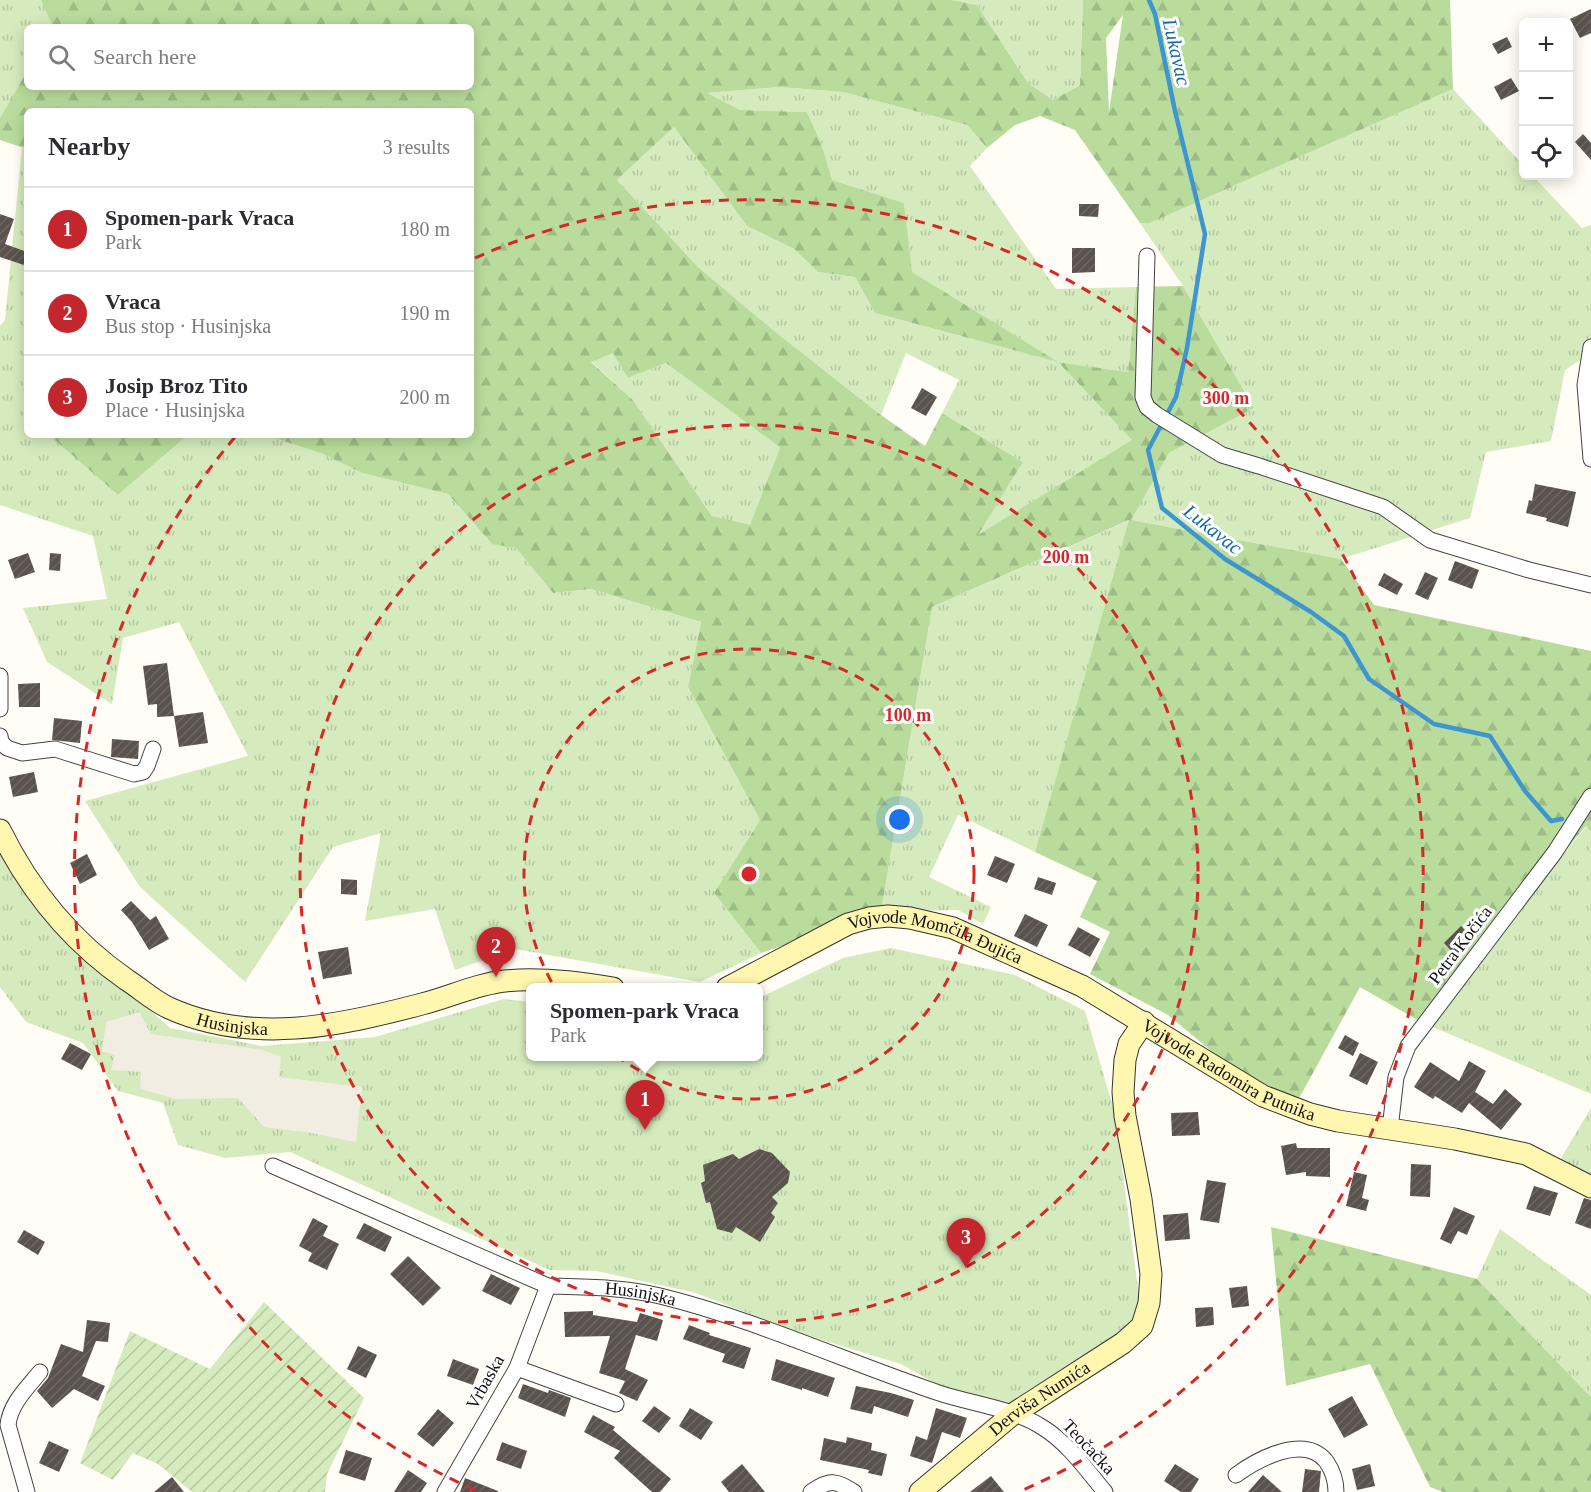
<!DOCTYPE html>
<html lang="en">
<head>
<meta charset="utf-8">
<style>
  :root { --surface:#fff; --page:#f2f2f3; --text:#2b2b33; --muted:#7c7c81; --line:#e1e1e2; --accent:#c4262e }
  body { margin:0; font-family:Georgia,serif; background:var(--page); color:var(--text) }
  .controls { position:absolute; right:18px; top:18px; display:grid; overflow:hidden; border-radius:9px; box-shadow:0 3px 15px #0003 }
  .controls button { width:54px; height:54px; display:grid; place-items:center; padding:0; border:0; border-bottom:2px solid var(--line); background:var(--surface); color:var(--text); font:30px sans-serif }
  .you { position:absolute; left:900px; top:820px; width:21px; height:21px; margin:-15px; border:4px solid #fff; border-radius:50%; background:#1a73e8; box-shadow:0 0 0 9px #1a73e833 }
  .badge { display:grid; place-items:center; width:39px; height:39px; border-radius:50%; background:var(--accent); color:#fff; font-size:20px; font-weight:700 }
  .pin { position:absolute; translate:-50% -50px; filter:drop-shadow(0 2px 3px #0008) }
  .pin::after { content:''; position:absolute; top:32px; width:21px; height:18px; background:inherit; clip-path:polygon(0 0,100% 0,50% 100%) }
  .popup { position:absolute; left:526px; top:983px; width:237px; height:78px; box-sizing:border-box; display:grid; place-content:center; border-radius:9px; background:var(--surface); filter:drop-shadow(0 2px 4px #0005); font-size:20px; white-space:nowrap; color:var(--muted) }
  .popup b { font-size:22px; color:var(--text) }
  .popup::after { content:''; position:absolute; left:50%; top:100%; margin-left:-12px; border:12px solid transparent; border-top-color:var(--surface) }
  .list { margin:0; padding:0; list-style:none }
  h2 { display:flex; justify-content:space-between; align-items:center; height:78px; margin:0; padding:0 24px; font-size:26px }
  h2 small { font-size:20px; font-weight:400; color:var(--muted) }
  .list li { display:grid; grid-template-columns:39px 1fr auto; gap:18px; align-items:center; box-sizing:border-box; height:84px; padding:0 24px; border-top:2px solid var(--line) }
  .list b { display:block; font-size:22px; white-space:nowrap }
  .list p { margin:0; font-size:20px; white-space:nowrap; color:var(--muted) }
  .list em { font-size:20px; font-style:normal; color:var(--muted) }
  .icon { flex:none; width:33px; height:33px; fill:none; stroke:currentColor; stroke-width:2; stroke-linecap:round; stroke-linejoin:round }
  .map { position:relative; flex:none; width:1591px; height:1492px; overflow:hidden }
  .search { position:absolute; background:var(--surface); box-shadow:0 3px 15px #0003; left:24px; top:24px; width:450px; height:66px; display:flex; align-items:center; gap:15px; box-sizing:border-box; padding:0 21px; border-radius:9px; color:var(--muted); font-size:22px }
  .panel { position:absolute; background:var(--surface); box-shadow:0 3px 15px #0003; left:24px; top:108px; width:450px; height:330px; border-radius:9px }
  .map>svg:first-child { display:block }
  .grass { fill:url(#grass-tufts) }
  .forest { fill:url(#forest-firs); fill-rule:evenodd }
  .garden { fill:url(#garden-furrows) }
  .plaza { fill:#f1ede2 }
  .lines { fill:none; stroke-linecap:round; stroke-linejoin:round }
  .stream { stroke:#3f96cf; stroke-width:4.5 }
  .building { fill:url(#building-hatch) }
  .minor-casing { stroke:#444; stroke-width:17 }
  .secondary-casing { stroke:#333; stroke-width:23 }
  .minor { stroke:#fff; stroke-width:15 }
  .secondary { stroke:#fff6b0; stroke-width:21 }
  .ring { fill:none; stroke:#d62828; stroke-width:3; stroke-dasharray:10 8 }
  .labels { text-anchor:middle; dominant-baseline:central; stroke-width:6; stroke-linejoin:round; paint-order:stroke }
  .street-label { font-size:18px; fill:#111; stroke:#fff }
  .water-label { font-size:20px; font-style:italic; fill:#1768a6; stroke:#fff }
  .centre { fill:#d62828; stroke:#fff; stroke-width:3 }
  .ring-label { font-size:18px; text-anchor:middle; font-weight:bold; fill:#d62828; stroke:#fff; stroke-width:6; stroke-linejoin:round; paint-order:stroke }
</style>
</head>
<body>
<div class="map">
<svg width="1591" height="1492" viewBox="0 0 1591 1492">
  <defs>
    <pattern id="grass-tufts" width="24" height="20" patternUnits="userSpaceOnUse" patternTransform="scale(1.5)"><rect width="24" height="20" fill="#d5ebbd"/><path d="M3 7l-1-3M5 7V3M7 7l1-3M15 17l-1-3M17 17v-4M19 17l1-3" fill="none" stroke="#b6c8a1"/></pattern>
    <pattern id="forest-firs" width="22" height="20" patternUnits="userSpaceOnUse" patternTransform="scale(1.5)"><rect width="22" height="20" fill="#b9dc9c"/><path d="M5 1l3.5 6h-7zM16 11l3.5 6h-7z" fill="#9ebc85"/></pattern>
    <pattern id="garden-furrows" width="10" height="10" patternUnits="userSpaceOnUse" patternTransform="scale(1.5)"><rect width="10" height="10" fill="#d5ebbd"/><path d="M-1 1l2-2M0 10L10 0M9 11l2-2" fill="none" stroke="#b6c8a1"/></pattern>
    <pattern id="building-hatch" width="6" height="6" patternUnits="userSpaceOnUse" patternTransform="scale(1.5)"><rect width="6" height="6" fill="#5a524d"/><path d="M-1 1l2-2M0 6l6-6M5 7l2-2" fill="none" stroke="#6d6662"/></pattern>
  </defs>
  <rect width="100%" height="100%" fill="#fffdf5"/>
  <g class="grass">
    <polygon points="0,0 41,0 53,26 27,27 27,71 0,118"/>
    <polygon points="952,0 1083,0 1080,85 1053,100 1028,83 977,5"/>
    <polygon points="779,87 843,92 967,125 987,148 970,166 1056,289 1136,287 1128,372 1058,362 1133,440 977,536 1023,462 942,413 959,380 906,353 881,415 773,330 698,267 617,180 674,127 747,226 794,249 818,272 855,277 875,313 1055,361 911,272 904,203 831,180 821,143 807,112 740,110 706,93"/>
    <polygon points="1453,89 1523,165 1524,176 1533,176 1582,228 1591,225 1591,353 1565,370 1551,441 1486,452 1470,518 1341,559 1130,520 1035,852 958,815 929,877 991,907 983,924 958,910 881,912 932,607 1130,520 1169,453 1254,408 1183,286 1140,223 1150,223"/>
    <polygon points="22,148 27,149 27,435 49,435 118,495 188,435 265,435 323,454 362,473 448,494 491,543 516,548 553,593 591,589 701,622 688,687 760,820 714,893 761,953 700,982 515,949 455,970 435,909 365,921 381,833 333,847 245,982 140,887 85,801 248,756 179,622 123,638 112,704 47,662 23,608 107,599 93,536 0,505 0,326 5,320"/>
    <polygon points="613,352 628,378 666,363 781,449 750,526 712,516 633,400 591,361"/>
    <polygon points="1587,826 1591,832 1591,1094 1421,1022"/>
    <polygon points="0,847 111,975 170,1028 262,1046 375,1037 504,999 531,1002 531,1056 759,1056 759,998 843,958 891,948 1015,975 1085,1011 1115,1114 1142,1319 1009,1425 901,1364 799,1333 696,1293 597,1271 550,1270 290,1152 225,1158 178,1145 163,1103 118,1091 83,1043 26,1022 0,987"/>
    <polygon points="1591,1108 1591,1178 1561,1158"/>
    <polygon points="1500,1229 1591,1295 1591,1397 1477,1279"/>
  </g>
  <g class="forest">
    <path d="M41 0H952L977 5 1028 83 1053 100 1080 85 1083 0H1450L1453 89 1150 223H1140L1075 130 1040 116 1015 125 987 148 967 125 843 92 779 87 707 93 740 110 807 112 821 143 832 180 904 203 912 272 1058 362 1128 372 1136 287 1183 286 1254 408 1169 453 1131 520 1341 559 1374 605 1591 651V832L1586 826 1421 1022 1360 987 1296 1104 1233 1069 1168 1015 1090 974 1110 932 1080 917 1097 881 1035 852 1129 520 932 607 881 912 761 953 714 893 760 820 688 687 701 622 591 589 553 593 516 548 492 544 448 494 362 473 323 454 265 435H471V111H27V149L0 140V118L27 71V87H471V27H53ZM1123 15 1109 112 1106 38ZM674 127 747 226 794 249 818 272 855 277 875 313 1058 362 1132 440 978 535 1023 462 942 413 925 446 881 415 773 330 698 267 617 180ZM613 353 628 378 666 363 780 448 750 525 712 516 633 400 591 362Z"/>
    <polygon points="49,435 188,435 118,495"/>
    <polygon points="1271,1227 1477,1279 1591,1397 1591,1492 1443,1492 1430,1487 1370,1364 1286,1386"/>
  </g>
  <polygon class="garden" points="264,1302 364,1398 327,1474 325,1492 192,1492 158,1464 133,1453 113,1480 80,1463 130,1331 210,1369"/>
  <polygon class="plaza" points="139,1012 151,1034 263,1050 281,1057 279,1077 362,1087 356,1142 311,1133 264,1127 238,1098 176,1099 140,1089 141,1072 111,1070 115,1055 102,1051 106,1022"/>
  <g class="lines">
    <polyline class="stream" points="1149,0 1155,14 1175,111 1205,234 1187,348 1176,397 1148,450 1162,508 1225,559 1311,612 1344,636 1369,679 1434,724 1490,736 1525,791 1551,821 1562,819"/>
  </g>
  <g class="building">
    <polygon points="1591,9 1591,33 1580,38 1570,19"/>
    <polygon points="1507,37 1512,47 1498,54 1492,44"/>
    <polygon points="1511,78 1519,91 1501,100 1494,87"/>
    <polygon points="1583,134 1591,143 1591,160 1575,142"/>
    <polygon points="1079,204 1099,204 1098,217 1079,216"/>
    <polygon points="0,214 14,219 5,244 27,252 27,266 0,257"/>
    <polygon points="1072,248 1095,248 1095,272 1072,273"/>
    <polygon points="922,388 937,397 926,416 911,408"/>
    <polygon points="1535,484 1576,492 1568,527 1546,521 1547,518 1526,513 1529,500 1532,501"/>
    <polygon points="28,553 35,572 15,579 8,560"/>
    <polygon points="50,553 61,554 60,571 49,570"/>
    <polygon points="1455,561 1479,570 1472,589 1448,580"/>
    <polygon points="1425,572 1438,578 1428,600 1415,594"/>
    <polygon points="1384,573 1403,584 1397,595 1378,585"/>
    <polygon points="167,663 174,716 157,717 157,704 148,705 143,666"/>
    <polygon points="40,683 40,707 19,707 18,684"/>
    <polygon points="203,712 208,743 179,747 174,716"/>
    <polygon points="54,718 82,721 80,743 52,740"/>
    <polygon points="112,739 139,741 138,759 111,757"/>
    <polygon points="34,772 38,792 13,797 9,777"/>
    <polygon points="87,854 97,875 80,884 70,863"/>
    <polygon points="995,856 1015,864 1007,883 987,875"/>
    <polygon points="1038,877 1056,883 1052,895 1034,889"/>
    <polygon points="341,879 357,880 357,895 341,894"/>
    <polygon points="131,901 150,920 156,916 169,939 149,950 132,922 121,910"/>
    <polygon points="1025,914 1048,925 1037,947 1014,936"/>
    <polygon points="1461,926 1473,939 1456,956 1444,943"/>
    <polygon points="1078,927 1100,939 1090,957 1068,945"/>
    <polygon points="348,947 352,974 323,979 318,952"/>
    <polygon points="1345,1035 1359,1043 1353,1056 1338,1048"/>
    <polygon points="70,1043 91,1054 82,1070 61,1059"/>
    <polygon points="1360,1053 1378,1062 1367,1085 1349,1076"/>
    <polygon points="1469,1061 1486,1071 1475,1092 1493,1104 1505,1089 1522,1104 1501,1130 1469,1103 1462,1113 1435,1096 1433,1099 1414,1087 1430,1062 1459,1081"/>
    <polygon points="1198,1112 1200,1135 1172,1136 1171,1113"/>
    <polygon points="1296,1143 1297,1148 1330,1148 1330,1177 1306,1176 1306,1172 1286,1175 1281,1146"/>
    <polygon points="759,1149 772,1153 790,1172 788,1183 772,1197 778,1203 771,1213 775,1217 760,1242 736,1227 732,1233 717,1229 710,1202 706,1203 701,1183 705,1181 703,1165 733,1154 739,1159"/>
    <polygon points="1411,1164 1431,1165 1430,1197 1410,1196"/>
    <polygon points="1354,1172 1367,1175 1362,1198 1369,1200 1366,1211 1346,1206"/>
    <polygon points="1207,1180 1226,1183 1219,1223 1200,1220"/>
    <polygon points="1534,1186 1558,1193 1550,1216 1526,1209"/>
    <polygon points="1584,1198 1591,1200 1591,1229 1575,1223"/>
    <polygon points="1454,1207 1475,1216 1467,1235 1458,1231 1451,1244 1440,1239"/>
    <polygon points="1188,1213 1190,1239 1165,1241 1163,1215"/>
    <polygon points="313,1218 328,1226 323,1236 339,1244 327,1270 308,1261 312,1253 299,1246"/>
    <polygon points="364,1223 392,1237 385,1252 356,1238"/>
    <polygon points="24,1230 45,1242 38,1255 17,1242"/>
    <polygon points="408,1256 441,1288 423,1306 390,1274"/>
    <polygon points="491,1274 520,1288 511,1305 482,1291"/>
    <polygon points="1247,1286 1249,1306 1232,1308 1229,1288"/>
    <polygon points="1213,1307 1214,1325 1196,1327 1195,1308"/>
    <polygon points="593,1311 593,1315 637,1322 640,1313 663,1320 657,1341 636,1335 625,1369 648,1380 637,1401 619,1393 625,1381 599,1373 610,1336 565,1337 564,1312"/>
    <polygon points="87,1320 110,1323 108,1342 96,1341 82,1376 105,1386 98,1401 74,1389 52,1408 37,1391 48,1378 61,1344 83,1352"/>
    <polygon points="689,1325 710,1333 709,1335 751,1348 744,1369 722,1362 725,1354 683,1339"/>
    <polygon points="358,1346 377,1355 366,1378 347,1369"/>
    <polygon points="453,1359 479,1369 473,1385 447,1376"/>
    <polygon points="776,1359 835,1378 828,1397 802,1388 802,1390 771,1380"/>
    <polygon points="523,1384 548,1393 549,1390 571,1398 565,1417 518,1398"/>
    <polygon points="856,1386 891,1393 914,1400 908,1417 874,1406 872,1414 850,1409"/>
    <polygon points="1352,1396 1368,1425 1344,1438 1328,1409"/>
    <polygon points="654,1406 671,1418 659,1433 642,1421"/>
    <polygon points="690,1408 713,1422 701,1440 679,1426"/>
    <polygon points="936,1408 967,1418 960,1438 942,1432 932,1463 910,1456 916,1436 927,1440"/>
    <polygon points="438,1409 454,1423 433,1447 417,1434"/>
    <polygon points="593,1415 615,1427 613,1430 671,1479 660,1492 652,1492 614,1458 620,1451 584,1432"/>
    <polygon points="847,1437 872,1443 871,1450 887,1454 882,1476 868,1473 869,1470 820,1460 824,1438 846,1443"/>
    <polygon points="49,1441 69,1450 59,1472 39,1463"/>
    <polygon points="502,1442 527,1451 521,1469 496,1460"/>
    <polygon points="346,1450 372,1458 365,1481 339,1473"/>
    <polygon points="742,1464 765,1492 729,1492 721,1482"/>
    <polygon points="1175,1464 1199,1479 1191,1492 1181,1492 1164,1481"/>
    <polygon points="1370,1464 1375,1486 1357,1490 1352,1469"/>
    <polygon points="1305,1469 1321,1471 1319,1492 1302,1492"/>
    <polygon points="408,1470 427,1483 421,1492 394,1492"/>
    <polygon points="1263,1475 1282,1492 1248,1492"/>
    <polygon points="991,1476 1004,1492 970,1492"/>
    <polygon points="172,1477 184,1492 154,1492"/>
    <polygon points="465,1478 498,1491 498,1492 460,1492"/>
  </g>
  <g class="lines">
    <defs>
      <g id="minor">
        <polyline points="1147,256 1143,397 1147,407 1157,415 1222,455 1259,466 1383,507 1430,540 1529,570 1591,585"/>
        <polyline points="1591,347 1585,385 1591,459"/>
        <polyline points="0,676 0,709"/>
        <polyline points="0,736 1,742 7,748 22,753 55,749 134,774 143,772 147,766 153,749"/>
        <polyline points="1390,1129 1396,1077 1408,1046 1555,852 1591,796"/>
        <path id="s1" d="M273 1166 548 1286C585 1287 624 1287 660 1296 754 1319 847 1362 939 1393 972 1404 1012 1408 1042 1427 1068 1443 1086 1469 1105 1492"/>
        <polyline points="517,1368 616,1404"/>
        <path d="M1236 1475C1258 1459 1304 1434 1326 1461 1333 1471 1336 1480 1336 1492"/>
        <path d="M27 1492 8 1425C10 1404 27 1388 40 1372"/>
        <polyline points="445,1492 517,1368 548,1286"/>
        <path d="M811 1492C830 1479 835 1480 854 1492"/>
      </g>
      <g id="secondary">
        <path id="s2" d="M0 830C30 891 72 942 127 980 141 989 154 1001 169 1008 251 1045 339 1026 422 1004 450 997 476 984 505 981 540 977 578 982 613 988"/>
        <path id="s3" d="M727 988 848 924 869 918 888 916 910 918 953 928 1082 986 1263 1096 1310 1114 1338 1121 1455 1139 1526 1154 1591 1187"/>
        <path id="s4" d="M920 1492 1013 1414 1123 1343 1142 1326 1149 1303 1151 1274 1141 1199 1125 1116 1123 1092 1125 1060 1129 1044 1144 1022"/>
      </g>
    </defs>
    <use href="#minor" class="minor-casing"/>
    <use href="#secondary" class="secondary-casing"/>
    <use href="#minor" class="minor"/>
    <use href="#secondary" class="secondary"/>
  </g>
  <g class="ring">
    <circle cx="749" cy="874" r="225"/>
    <circle cx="749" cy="874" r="449"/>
    <path d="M475 1490A674 674 0 0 1 236 436M475 258A674 674 0 1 1 1023 1490"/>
  </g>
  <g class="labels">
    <g class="street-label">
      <text stroke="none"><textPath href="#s3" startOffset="228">Vojvode Momčila Đujića</textPath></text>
      <text transform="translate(1460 945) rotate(-53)">Petra Kočića</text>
      <text stroke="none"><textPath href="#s2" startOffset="315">Husinjska</textPath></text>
      <text stroke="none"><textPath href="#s3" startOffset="555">Vojvode Radomira Putnika</textPath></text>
      <text stroke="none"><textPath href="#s1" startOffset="393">Husinjska</textPath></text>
      <text transform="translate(485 1382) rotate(-61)">Vrbaska</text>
      <text stroke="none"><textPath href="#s4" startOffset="152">Derviša Numića</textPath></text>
      <text transform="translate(1089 1447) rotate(47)">Teočačka</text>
    </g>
    <g class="water-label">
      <text transform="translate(1177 52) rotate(77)">Lukavac</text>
      <text transform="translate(1213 529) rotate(38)">Lukavac</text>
    </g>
  </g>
  <circle cx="749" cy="874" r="9" class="centre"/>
  <g class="ring-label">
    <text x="1226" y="404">300 m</text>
    <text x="1066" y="563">200 m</text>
    <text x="908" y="721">100 m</text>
  </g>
</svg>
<div class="controls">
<button>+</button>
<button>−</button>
<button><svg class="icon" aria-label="locate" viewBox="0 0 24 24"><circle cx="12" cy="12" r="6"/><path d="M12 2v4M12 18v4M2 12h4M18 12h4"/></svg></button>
</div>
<div class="you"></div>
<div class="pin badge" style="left:645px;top:1130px">1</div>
<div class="popup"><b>Spomen-park Vraca</b>Park</div>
<div class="pin badge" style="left:496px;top:977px">2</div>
<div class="pin badge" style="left:966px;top:1268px">3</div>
<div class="search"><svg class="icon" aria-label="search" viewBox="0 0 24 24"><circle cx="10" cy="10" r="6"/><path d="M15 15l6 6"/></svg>Search here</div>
<section class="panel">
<h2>Nearby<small>3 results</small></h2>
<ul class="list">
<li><span class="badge">1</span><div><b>Spomen-park Vraca</b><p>Park</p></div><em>180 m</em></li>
<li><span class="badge">2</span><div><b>Vraca</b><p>Bus stop · Husinjska</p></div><em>190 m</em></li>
<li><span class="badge">3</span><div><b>Josip Broz Tito</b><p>Place · Husinjska</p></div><em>200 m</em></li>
</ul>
</section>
</div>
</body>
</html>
